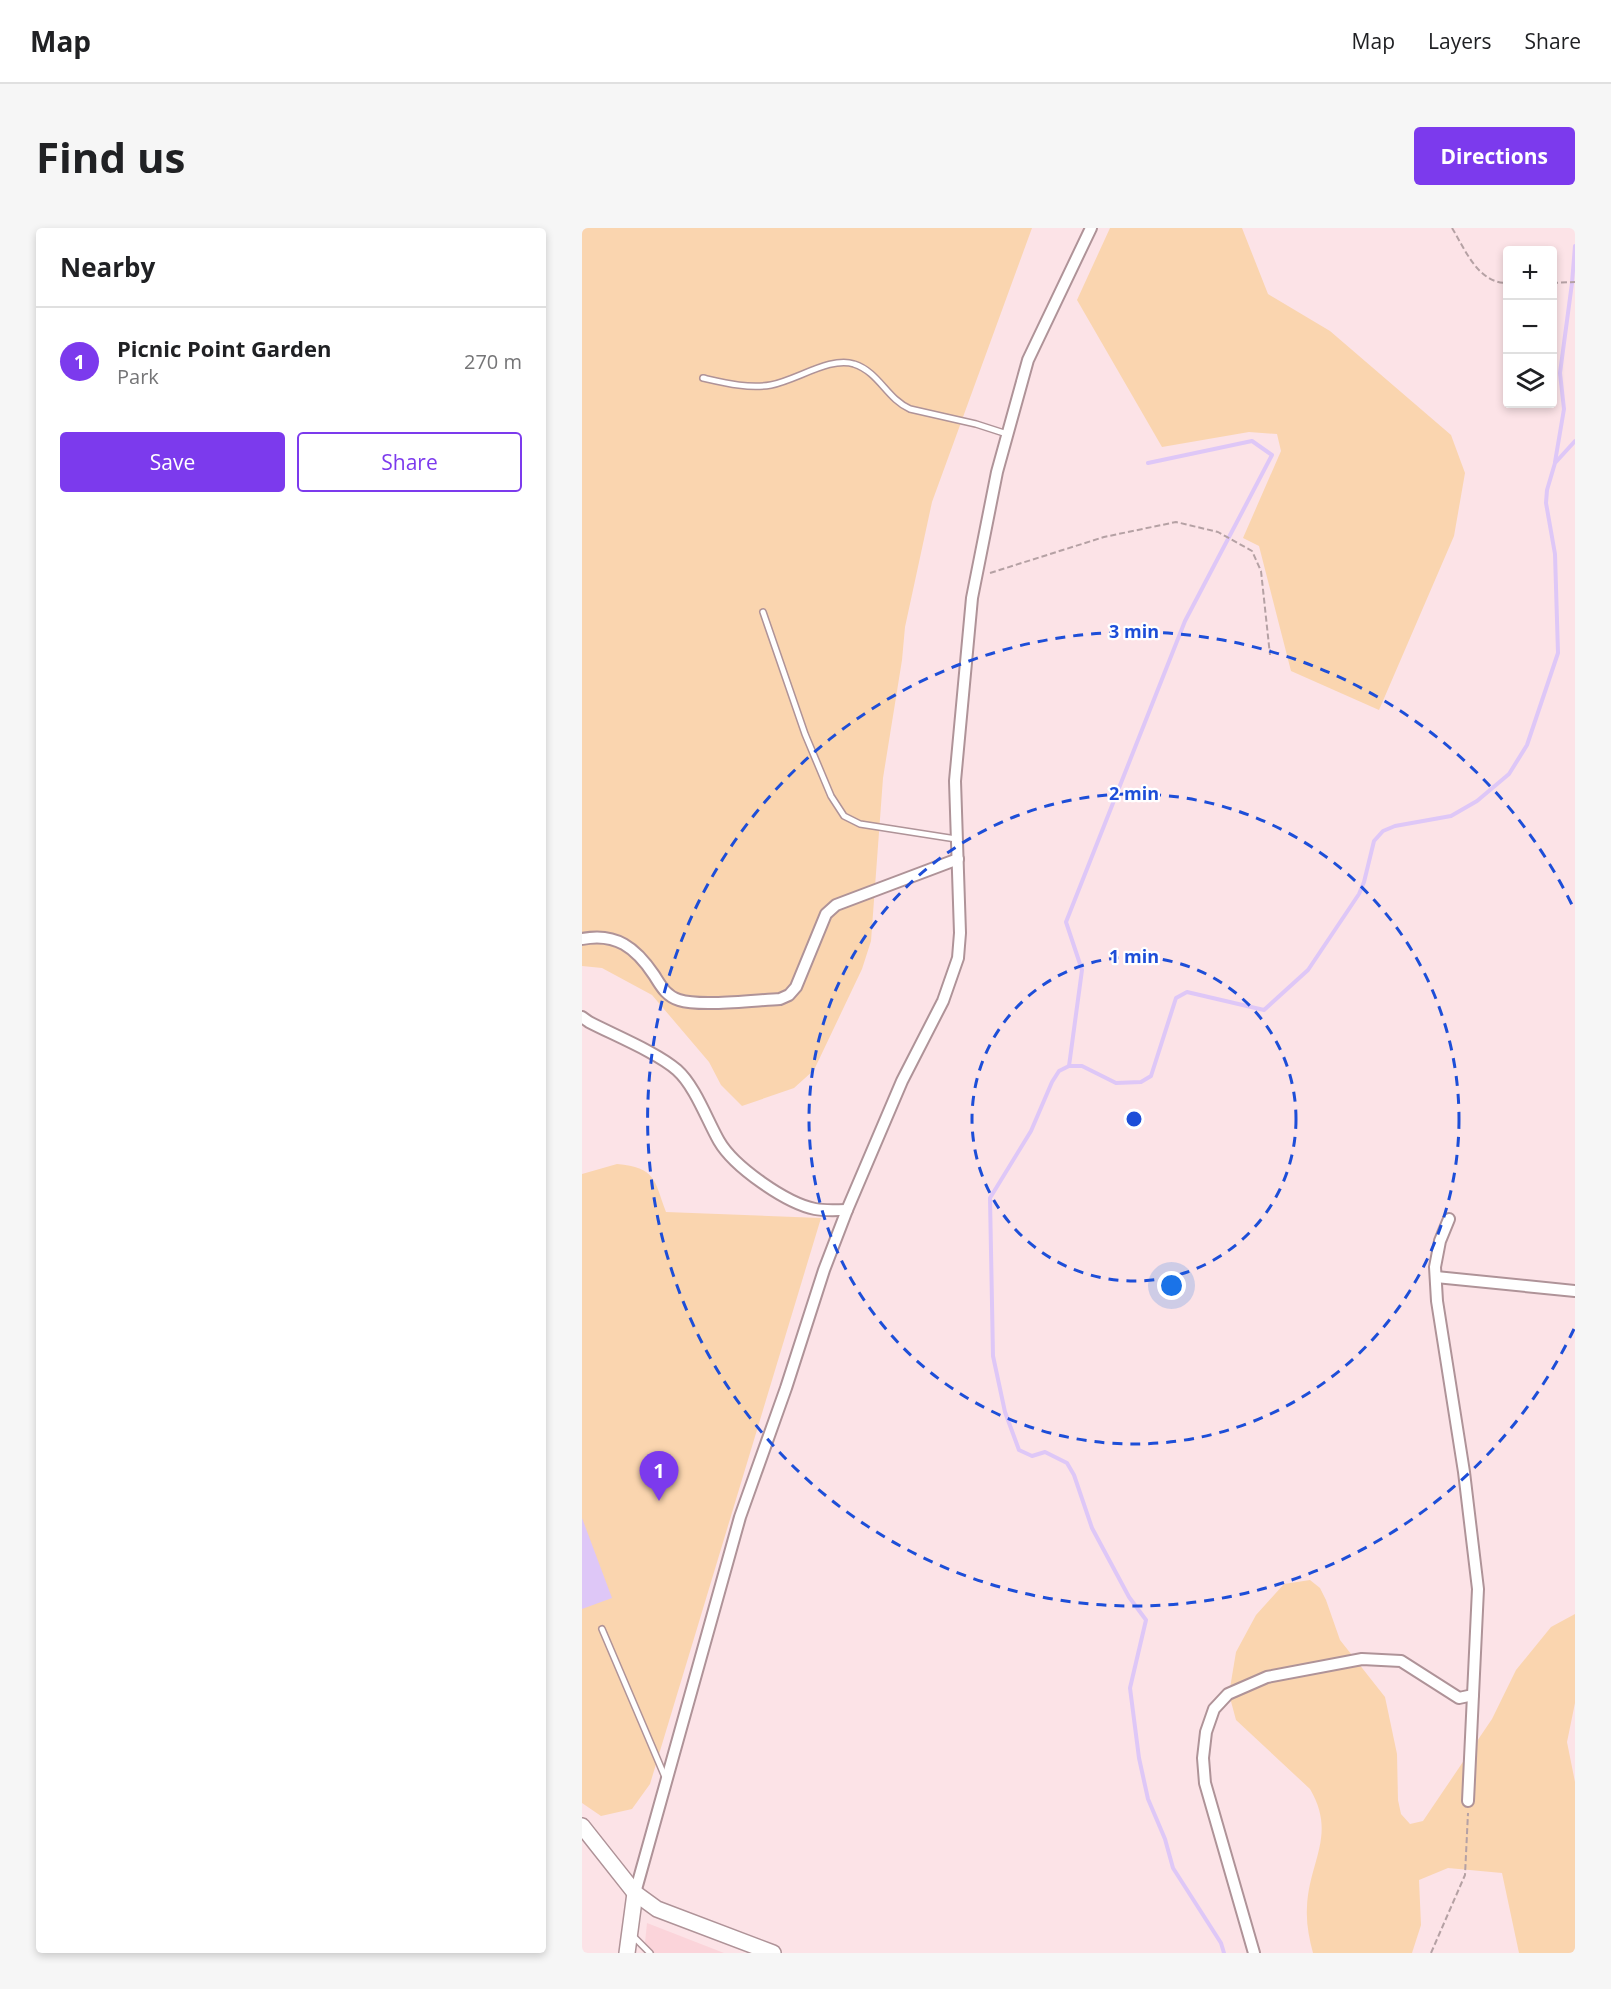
<!DOCTYPE html>
<html lang="en">
<head>
<meta charset="utf-8">
<style>
  :root { --surface:#fff; --page:#f6f6f6; --text:#202124; --muted:#757577; --line:#e0e0e0; --accent:#7c3aed }
  body { margin:0; font-family:"Open Sans",sans-serif; background:var(--page); color:var(--text) }
  .controls { position:absolute; right:18px; top:18px; display:grid; overflow:hidden; border-radius:6px; box-shadow:0 3px 9px #0003 }
  .controls button { width:54px; height:54px; display:grid; place-items:center; padding:0; border:0; border-bottom:2px solid var(--line); background:var(--surface); color:var(--text); font:30px sans-serif }
  .you { position:absolute; left:590px; top:1058px; width:21px; height:21px; margin:-15px; border:4px solid #fff; border-radius:50%; background:#1a73e8; box-shadow:0 0 0 9px #1a73e833 }
  .badge { display:grid; place-items:center; width:39px; height:39px; border-radius:50%; background:var(--accent); color:#fff; font-size:20px; font-weight:700 }
  .pin { position:absolute; translate:-50% -50px; filter:drop-shadow(0 2px 3px #0008) }
  .pin::after { content:''; position:absolute; top:32px; width:21px; height:18px; background:inherit; clip-path:polygon(0 0,100% 0,50% 100%) }
  .list { margin:0; padding:0; list-style:none }
  h2 { display:flex; justify-content:space-between; align-items:center; height:78px; margin:0; padding:0 24px; font-size:26px }
  h2 small { font-size:20px; font-weight:400; color:var(--muted) }
  .list li { display:grid; grid-template-columns:39px 1fr auto; gap:18px; align-items:center; box-sizing:border-box; height:108px; padding:0 24px; border-top:2px solid var(--line) }
  .list b { display:block; font-size:22px; white-space:nowrap }
  .list p { margin:0; font-size:20px; white-space:nowrap; color:var(--muted) }
  .list em { font-size:20px; font-style:normal; color:var(--muted) }
  .actions { display:flex; gap:12px; padding:18px 24px }
  .actions a { flex:1; padding:14px 0; border:2px solid var(--accent); border-radius:6px; text-align:center; font-size:21px; color:var(--accent) }
  .actions .main { background:var(--accent); color:#fff }
  .icon { flex:none; width:33px; height:33px; fill:none; stroke:currentColor; stroke-width:2; stroke-linecap:round; stroke-linejoin:round }
  .map { position:relative; flex:none; width:993px; height:1725px; overflow:hidden; border-radius:6px }
  header { display:flex; align-items:center; gap:36px; box-sizing:border-box; height:84px; padding:0 30px; background:var(--surface); border-bottom:2px solid var(--line) }
  header strong { font-size:28px }
  nav { display:flex; gap:33px; margin-inline-start:auto; font-size:21px }
  .intro { display:flex; align-items:center; justify-content:space-between; box-sizing:border-box; height:144px; padding:0 36px }
  h1 { margin:0; font-size:42px }
  .button { padding:15px 27px; border-radius:6px; background:var(--accent); color:#fff; font-size:21px; font-weight:700 }
  main { display:flex; gap:36px; padding:0 36px }
  aside { flex:1; background:var(--surface); border-radius:6px; box-shadow:0 3px 9px #0003 }
  .map>svg:first-child { display:block }
  .built { fill:#fbd4da }
  .green { fill:#fad5af }
  .water { fill:#dec7f7 }
  .lines { fill:none; stroke-linecap:round; stroke-linejoin:round }
  .stream { stroke:#dec7f7; stroke-width:4 }
  .lane-casing { stroke:#af9398; stroke-width:8 }
  .street-casing { stroke:#af9398; stroke-width:14 }
  .secondary-casing { stroke:#af9398; stroke-width:18 }
  .path { stroke:#b5a1a4; stroke-width:2; stroke-dasharray:6 3; stroke-linecap:butt }
  .lane { stroke:#fff; stroke-width:5 }
  .street { stroke:#fff; stroke-width:10 }
  .secondary { stroke:#fff; stroke-width:15 }
  .ring { fill:none; stroke:#1d4ed8; stroke-width:3; stroke-dasharray:10 8 }
  .centre { fill:#1d4ed8; stroke:#fff; stroke-width:3 }
  .ring-label { font-size:18px; text-anchor:middle; font-weight:bold; fill:#1d4ed8; stroke:#fff; stroke-width:4.5; stroke-linejoin:round; paint-order:stroke }
</style>
</head>
<body>
<header>
<strong>Map</strong>
<nav><a>Map</a><a>Layers</a><a>Share</a></nav>
</header>
<div class="intro"><h1>Find us</h1><a class="button">Directions</a></div>
<main>
<aside>
<h2>Nearby<small></small></h2>
<ul class="list">
<li><span class="badge">1</span><div><b>Picnic Point Garden</b><p>Park</p></div><em>270 m</em></li>
</ul>
<div class="actions"><a class="main">Save</a><a>Share</a></div>
</aside>
<div class="map">
<svg width="993" height="1725" viewBox="0 0 993 1725">
  <rect width="100%" height="100%" fill="#fce3e7"/>
  <polygon class="built" points="65,1695 142,1725 62,1725"/>
  <g class="green">
    <polygon points="0,0 450,0 350,274 323,399 320,432 301,550 289,713 280,741 232,842 212,860 160,878 139,857 127,834 70,767 20,740 0,738"/>
    <polygon points="528,0 660,0 686,66 748,103 869,207 883,245 872,308 797,482 709,443 677,318 661,310 699,223 695,206 667,204 580,219 495,72"/>
    <path d="M35 936C74 940 72 951 84 984L239 990 68 1556 50 1581 19 1588 0 1575V946Z"/>
    <path d="M728 1352 738 1360 744 1372 758 1412 803 1469 815 1526 816 1572 819 1586 828 1596 841 1593 910 1491 934 1442 969 1399 993 1386V1475L985 1514 993 1554V1725H937L920 1645 866 1640 837 1652 839 1697 830 1725H731C727 1710 724 1695 725 1679 727 1633 755 1607 728 1561L654 1492 647 1466 654 1424 674 1387 702 1356Z"/>
  </g>
  <polygon class="water" points="0,1290 30,1370 0,1381"/>
  <g class="lines">
    <g class="stream">
      <polyline points="973,234 982,181 978,145 990,55 993,18"/>
      <polyline points="487,838 500,742 484,694 603,393 690,227 670,213 566,235"/>
      <polyline points="642,1725 639,1715 591,1640 583,1611 566,1571 557,1530 548,1460 564,1392 547,1369 510,1300 492,1247 485,1235 463,1224 450,1228 437,1222 423,1184 411,1128 408,970 449,903 470,854 477,843 487,838 500,838 534,855 559,854 569,848 594,770 605,764 682,782 726,742 777,666 782,654 792,613 801,603 813,598 869,588 895,573 927,546 945,517 976,425 973,326 964,275 965,262 973,235 993,213"/>
    </g>
    <defs>
      <g id="lane">
        <path d="M121 150C143 155 167 161 189 157 215 152 249 128 272 136 297 144 305 171 328 181L394 196 425 206"/>
        <polyline points="181,384 223,506 249,568 262,588 278,596 374,611"/>
        <polyline points="20,1401 83,1549"/>
        <polyline points="51,1708 68,1725"/>
      </g>
      <g id="street">
        <path d="M0 711C34 704 54 720 72 747 79 758 84 768 97 772 118 779 174 772 198 771L207 767 214 759 244 686 254 677 376 631"/>
        <path d="M0 789 7 794C32 807 76 825 95 842 113 858 125 892 137 913 152 939 204 975 233 981 243 983 254 982 265 982"/>
        <polyline points="867,991 858,1013 853,1039 855,1073 882,1244 896,1361 886,1573"/>
        <polyline points="854,1049 993,1063"/>
        <polyline points="53,1665 158,1289 204,1160 242,1042 265,982 320,853 361,773 376,730 378,705 373,553 390,370 415,244 446,132 509,0"/>
        <polyline points="672,1725 623,1555 621,1530 624,1504 632,1481 646,1466 685,1449 780,1431 819,1433 877,1470 891,1467"/>
      </g>
      <g id="secondary">
        <polyline points="0,1598 53,1665 75,1681 191,1725"/>
        <polyline points="45,1725 53,1665"/>
      </g>
    </defs>
    <use href="#lane" class="lane-casing"/>
    <use href="#street" class="street-casing"/>
    <use href="#secondary" class="secondary-casing"/>
    <g class="path">
      <path d="M870 0C883 21 896 56 926 55"/>
      <polyline points="970,55 993,54"/>
      <polyline points="408,345 522,309 594,294 636,304 670,323 679,343 688,427"/>
      <polyline points="849,1725 883,1647 886,1585"/>
    </g>
    <use href="#lane" class="lane"/>
    <use href="#street" class="street"/>
    <use href="#secondary" class="secondary"/>
  </g>
  <g class="ring">
    <circle cx="552" cy="891" r="162"/>
    <circle cx="552" cy="891" r="325"/>
    <path d="M992 1101A487 487 0 1 1 992 681"/>
  </g>
  <circle cx="552" cy="891" r="9" class="centre"/>
  <g class="ring-label">
    <text x="552" y="410">3 min</text>
    <text x="552" y="572">2 min</text>
    <text x="552" y="735">1 min</text>
  </g>
</svg>
<div class="controls">
<button>+</button>
<button>−</button>
<button><svg class="icon" aria-label="layers" viewBox="0 0 24 24"><path d="M12 4l9 5-9 5-9-5zM3 14l9 5 9-5"/></svg></button>
</div>
<div class="you"></div>
<div class="pin badge" style="left:77px;top:1273px">1</div>
</div>
</main>
</body>
</html>
